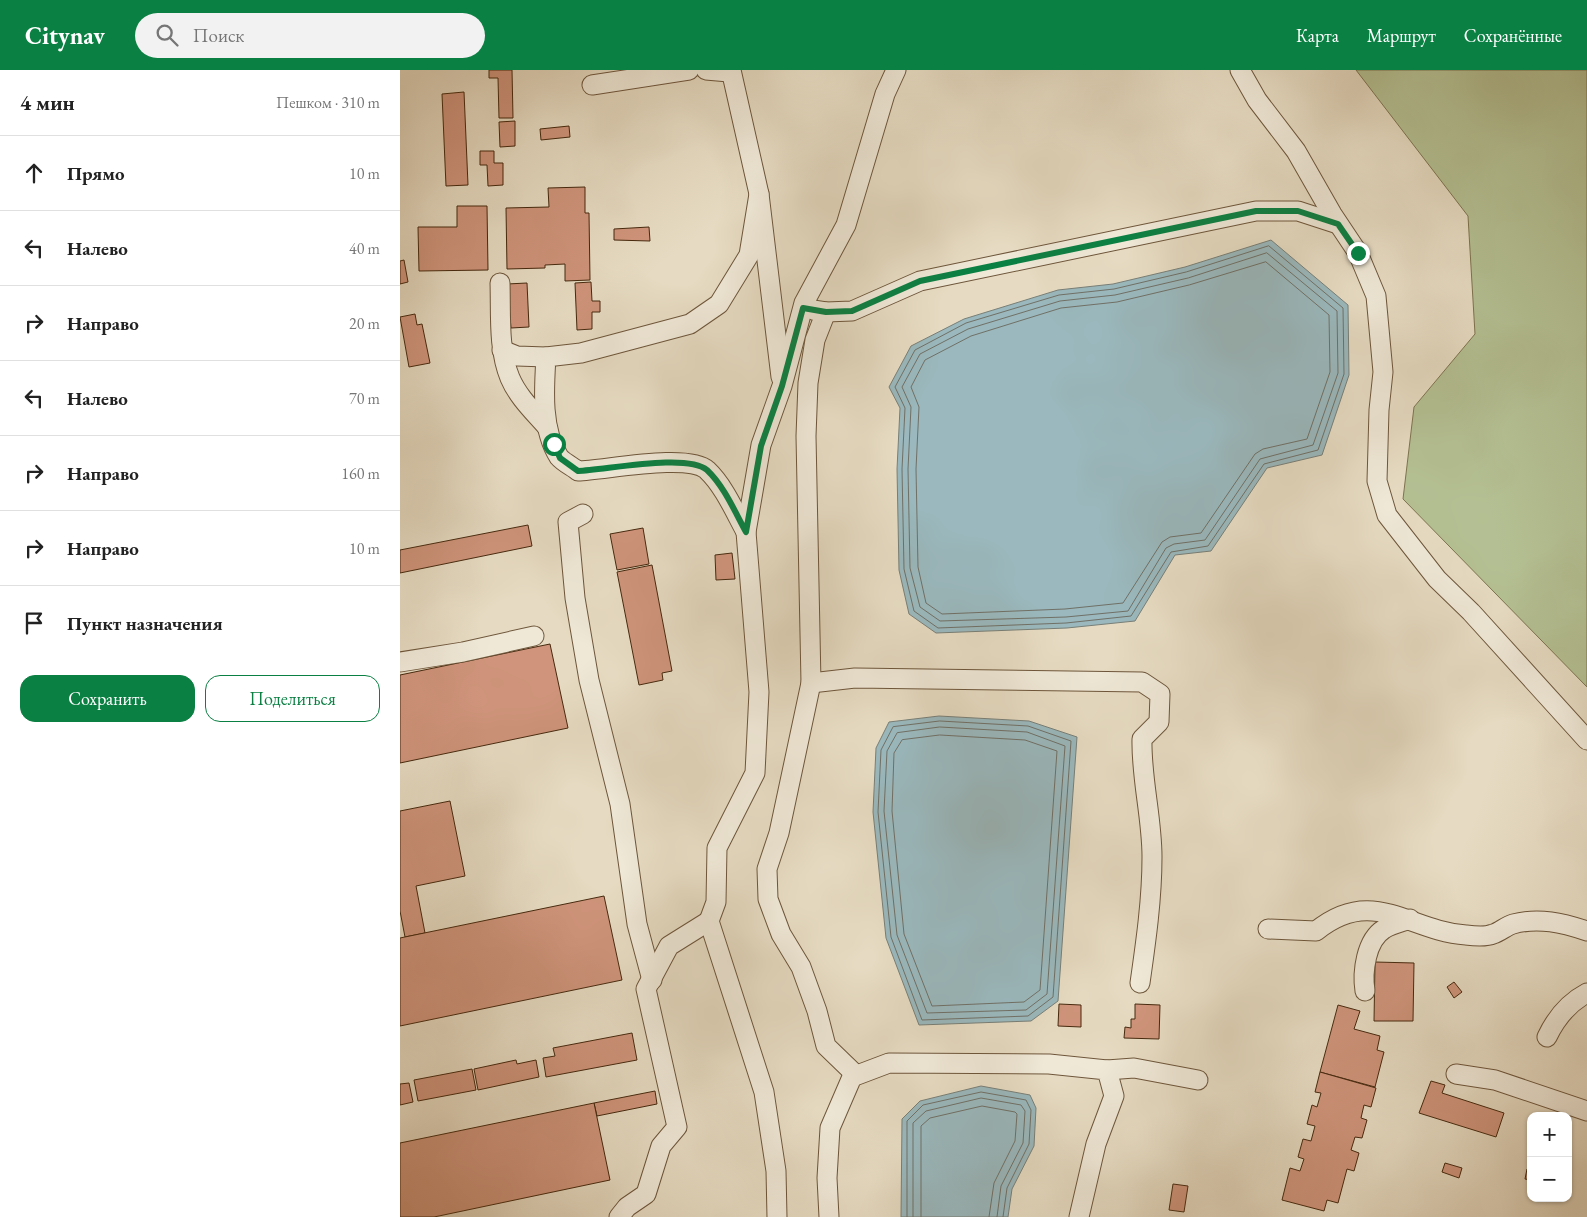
<!DOCTYPE html>
<html lang="ru">
<head>
<meta charset="utf-8">
<style>
  :root { --surface:#fff; --page:#f2f2f2; --text:#222; --muted:#767676; --line:#e0e0e0; --accent:#0b8043 }
  body { margin:0; font-family:"EB Garamond",serif; background:var(--page); color:var(--text) }
  .controls { position:absolute; right:15px; bottom:15px; display:grid; overflow:hidden; border-radius:10px; box-shadow:0 1px 4px #0004 }
  .controls button { width:45px; height:45px; display:grid; place-items:center; padding:0; border:0; border-bottom:1px solid var(--line); background:var(--surface); color:var(--text); font:25px sans-serif }
  .stop { position:absolute; width:15px; height:15px; margin:-11px; border:4px solid #0b8043; border-radius:50%; background:#fff }
  .stop.end { background:#0b8043; border-color:#fff; box-shadow:0 1px 5px #0008 }
  .list { margin:0; padding:0; list-style:none }
  h2 { display:flex; justify-content:space-between; align-items:center; height:65px; margin:0; padding:0 20px; font-size:21px }
  h2 small { font-size:16px; font-weight:400; color:var(--muted) }
  .list li { display:grid; grid-template-columns:32px 1fr auto; gap:15px; align-items:center; box-sizing:border-box; height:75px; padding:0 20px; border-top:1px solid var(--line) }
  .list b { display:block; font-size:19px; white-space:nowrap }
  .list em { font-size:16px; font-style:normal; color:var(--muted) }
  .actions { display:flex; gap:10px; padding:15px 20px }
  .actions a { flex:1; padding:11px 0; border:1px solid var(--accent); border-radius:15px; text-align:center; font-size:18px; color:var(--accent) }
  .actions .main { background:var(--accent); color:#fff }
  .icon { flex:none; width:28px; height:28px; fill:none; stroke:currentColor; stroke-width:2; stroke-linecap:round; stroke-linejoin:round }
  .map { position:relative; flex:none; width:1187px; height:1147px; overflow:hidden }
  header { display:flex; align-items:center; gap:30px; box-sizing:border-box; height:70px; padding:0 25px; background:var(--accent); color:#fff }
  header strong { font-size:24px }
  nav { display:flex; gap:28px; margin-inline-start:auto; font-size:18px }
  .search { width:350px; height:45px; background:var(--page); display:flex; align-items:center; gap:12px; box-sizing:border-box; padding:0 18px; border-radius:28px; color:var(--muted); font-size:19px }
  main { display:flex }
  aside { flex:1; background:var(--surface) }
  .map>svg:first-child { display:block }
  .green { fill:#b4c093; stroke:#7d7450 }
  .water { fill:#9ab8bd; stroke:#787f77 }
  .lines { fill:none; stroke-linecap:round; stroke-linejoin:round }
  .shore { stroke:#707066; stroke-width:1 }
  .building { fill:#cf947b; stroke:#46290e }
  .minor-casing { stroke:#6e563b; stroke-width:21 }
  .minor { stroke:#efe8d7; stroke-width:19 }
  .route { stroke:#0b8043; stroke-width:6 }
</style>
</head>
<body>
<header>
<strong>Citynav</strong>
<div class="search"><svg class="icon" aria-label="search" viewBox="0 0 24 24"><circle cx="10" cy="10" r="6"/><path d="M15 15l6 6"/></svg>Поиск</div>
<nav><a>Карта</a><a>Маршрут</a><a>Сохранённые</a></nav>
</header>
<main>
<aside>
<h2>4 мин<small>Пешком · 310 m</small></h2>
<ul class="list">
<li><svg class="icon" aria-label="ahead" viewBox="0 0 24 24"><path d="M12 20V5M6 11l6-6 6 6"/></svg><div><b>Прямо</b></div><em>10 m</em></li>
<li><svg class="icon" aria-label="left" viewBox="0 0 24 24"><path d="M17 20v-9H6M10 6l-5 5 5 5"/></svg><div><b>Налево</b></div><em>40 m</em></li>
<li><svg class="icon" aria-label="right" viewBox="0 0 24 24"><path d="M7 20v-9h11M14 6l5 5-5 5"/></svg><div><b>Направо</b></div><em>20 m</em></li>
<li><svg class="icon" aria-label="left" viewBox="0 0 24 24"><path d="M17 20v-9H6M10 6l-5 5 5 5"/></svg><div><b>Налево</b></div><em>70 m</em></li>
<li><svg class="icon" aria-label="right" viewBox="0 0 24 24"><path d="M7 20v-9h11M14 6l5 5-5 5"/></svg><div><b>Направо</b></div><em>160 m</em></li>
<li><svg class="icon" aria-label="right" viewBox="0 0 24 24"><path d="M7 20v-9h11M14 6l5 5-5 5"/></svg><div><b>Направо</b></div><em>10 m</em></li>
<li><svg class="icon" aria-label="arrive" viewBox="0 0 24 24"><path d="M6 21V4h12l-3 4 3 4H6"/></svg><div><b>Пункт назначения</b></div></li>
</ul>
<div class="actions"><a class="main">Сохранить</a><a>Поделиться</a></div>
</aside>
<div class="map">
<svg width="1187" height="1147" viewBox="0 0 1187 1147">
  <rect width="100%" height="100%" fill="#e6dbc2"/>
  <filter id="stains"><feTurbulence type="fractalNoise" baseFrequency=".004" numOctaves="4"/><feColorMatrix values="0 0 0 0 .2 0 0 0 0 .09 0 0 0 0 .02 0 0 0 .5 -.17"/></filter>
  <radialGradient id="worn" r=".72"><stop offset=".6" stop-color="#630" stop-opacity="0"/><stop offset="1" stop-color="#630" stop-opacity=".3"/></radialGradient>
  <polygon class="green" points="956,0 1187,0 1187,617 1003,429 1014,337 1075,264 1068,146"/>
  <g class="water">
    <polygon points="871,170 948,235 949,305 922,385 867,398 811,481 775,485 735,551 667,558 536,563 509,544 499,500 497,399 500,338 489,317 511,276 564,249 658,220 713,214 785,197"/>
    <polygon points="539,646 629,651 677,667 658,931 631,951 519,955 486,868 473,742 476,678 489,652"/>
    <polygon points="581,1016 630,1025 636,1038 634,1076 612,1119 608,1147 501,1147 502,1049 520,1031"/>
  </g>
  <g class="lines">
    <g class="shore">
      <polygon points="869,176 943,238 944,304 918,380 864,394 808,476 771,482 731,546 666,553 538,558 514,541 504,499 502,399 505,338 495,317 515,280 566,253 659,225 714,219 786,202"/>
      <polygon points="867,183 937,241 938,303 913,375 860,389 805,470 774,474 766,478 728,541 666,547 540,551 520,537 510,498 508,399 511,337 502,317 520,284 568,259 660,231 715,225 788,208"/>
      <polygon points="866,192 929,245 930,302 907,369 863,379 855,384 801,463 770,467 762,472 723,533 665,539 542,544 526,533 518,497 516,399 519,337 511,317 525,290 571,266 661,238 717,232 789,215"/>
      <polygon points="540,651 628,656 671,671 653,927 628,946 522,950 491,867 478,742 481,680 493,657"/>
      <polygon points="540,657 627,662 665,676 647,924 626,940 527,943 497,865 484,741 487,681 497,663"/>
      <polygon points="540,665 625,670 657,681 640,920 624,932 532,936 504,864 492,741 494,683 502,670"/>
      <polyline points="507,1147 507,1051 523,1035 581,1022 626,1030 631,1040 629,1074 607,1118 603,1147"/>
      <polyline points="513,1147 513,1053 526,1041 581,1028 621,1035 625,1041 623,1073 601,1116 597,1147"/>
      <polyline points="521,1147 521,1056 530,1048 582,1036 615,1042 617,1044 615,1071 594,1113 589,1147"/>
    </g>
  </g>
  <g class="building">
    <polygon points="89,0 112,0 113,48 99,48 98,8 89,8"/>
    <polygon points="64,22 68,115 46,116 42,24"/>
    <polygon points="115,51 115,76 100,77 99,52"/>
    <polygon points="169,56 170,67 141,70 140,59"/>
    <polygon points="80,81 94,81 94,93 103,93 103,115 88,116 87,95 80,95"/>
    <polygon points="185,117 185,143 189,143 190,210 165,211 165,194 145,195 145,198 107,199 106,138 149,137 148,118"/>
    <polygon points="57,136 87,136 88,200 19,201 18,157 57,157"/>
    <polygon points="249,157 250,171 214,170 214,159"/>
    <polygon points="4,190 8,212 0,214 0,191"/>
    <polygon points="191,212 192,231 200,231 200,242 192,242 192,259 177,260 175,213"/>
    <polygon points="127,213 129,257 111,258 107,214"/>
    <polygon points="15,244 17,255 22,254 30,293 9,297 0,247"/>
    <polygon points="128,455 132,476 0,503 0,480"/>
    <polygon points="243,458 249,494 217,500 210,464"/>
    <polygon points="332,483 335,509 316,510 315,485"/>
    <polygon points="252,495 272,601 262,603 263,610 239,615 217,502"/>
    <polygon points="150,574 168,658 0,693 0,605"/>
    <polygon points="50,731 65,806 16,816 25,863 5,867 0,841 0,741"/>
    <polygon points="204,826 222,910 0,956 0,868"/>
    <polygon points="975,892 1014,893 1013,951 974,951"/>
    <polygon points="1054,912 1062,922 1054,928 1047,917"/>
    <polygon points="659,934 681,935 681,957 658,956"/>
    <polygon points="735,934 760,935 759,969 724,968 725,957 731,958 731,949 735,949"/>
    <polygon points="938,935 960,941 954,959 980,966 977,980 984,982 975,1017 920,1002"/>
    <polygon points="232,963 237,990 146,1007 143,988 155,986 153,978"/>
    <polygon points="116,990 117,994 136,990 139,1007 78,1020 74,999"/>
    <polygon points="72,999 76,1020 18,1031 14,1010"/>
    <polygon points="920,1002 976,1018 971,1037 964,1035 961,1048 967,1050 962,1068 955,1067 951,1080 959,1083 954,1101 947,1099 938,1133 927,1130 924,1141 882,1130 890,1098 900,1101 904,1089 898,1087 903,1069 911,1071 915,1056 907,1054 912,1035 917,1037 921,1023 915,1022"/>
    <polygon points="1031,1011 1045,1015 1042,1023 1104,1043 1096,1067 1019,1043"/>
    <polygon points="9,1013 13,1032 0,1035 0,1014"/>
    <polygon points="255,1021 257,1034 197,1046 194,1033"/>
    <polygon points="194,1033 210,1110 34,1147 0,1147 0,1073"/>
    <polygon points="1045,1093 1062,1098 1059,1108 1042,1102"/>
    <polygon points="1127,1099 1131,1100 1131,1110 1125,1109"/>
    <polygon points="773,1114 788,1116 784,1142 769,1140"/>
  </g>
  <g class="lines">
    <defs>
      <g id="minor">
        <polyline points="306,0 329,2"/>
        <polyline points="331,0 359,124 381,307"/>
        <polyline points="840,0 857,30 896,81 932,144 958,183 976,226 983,302 979,340 977,411 987,445 1037,509 1071,542 1187,670"/>
        <polyline points="192,15 289,0"/>
        <path d="M100 213C101 244 98 279 110 308 118 327 134 342 147 357"/>
        <polyline points="413,240 426,242 452,241 520,211 856,141 898,141 938,154"/>
        <polyline points="426,242 415,270 408,313 406,366 411,613 379,763 367,799 368,829 381,864 401,897 417,941 426,976 456,1005"/>
        <polyline points="102,280 117,286 146,287"/>
        <polyline points="183,444 168,452 175,528 189,610 220,734 237,854 252,910"/>
        <path d="M346 462C335 442 324 416 307 400 288 383 206 400 178 401 173 397 163 392 159 387 141 359 144 319 146 287L181 283 290 254 319 234 349 185 359 124"/>
        <polyline points="0,592 63,582 134,566"/>
        <path d="M411 613 455 608 742 612 760 624 759 652 742 669C741 708 752 747 752 787 752 829 746 871 740 913"/>
        <path d="M868 859 916 861C973 815 1008 861 1066 865 1074 866 1086 867 1093 864 1100 862 1106 856 1113 854 1139 847 1163 853 1187 861"/>
        <path d="M965 921C962 902 966 870 984 859 991 854 1002 852 1010 849"/>
        <path d="M1147 967C1156 948 1168 933 1187 923"/>
        <polyline points="707,1000 734,998 798,1010"/>
        <polyline points="1056,1004 1095,1010 1187,1041"/>
        <polyline points="219,1147 227,1137 246,1124 261,1076 277,1057 246,919 269,876 309,851"/>
        <polyline points="377,1147 376,1101 364,1022 309,851 316,832 317,778 355,703 359,622 346,462 361,375 382,316 404,233 446,155 485,24 496,0"/>
        <polyline points="429,1147 427,1108 430,1058 452,1007 489,993 649,994 707,1000 714,1026 696,1074 679,1147"/>
      </g>
    </defs>
    <use href="#minor" class="minor-casing"/>
    <use href="#minor" class="minor"/>
  </g>
  <g class="lines">
    <path class="route" d="M154 374 160 388 178 401C206 400 287 383 307 400 324 416 335 442 346 462L361 376 382 316 403 238 426 242 452 241 520 211 856 141H898L938 154 958 183"/>
  </g>
  <rect width="100%" height="100%" filter="url(#stains)"/>
  <rect width="100%" height="100%" fill="url(#worn)"/>
</svg>
<div class="controls">
<button>+</button>
<button>−</button>
</div>
<div class="stop" style="left:154px;top:374px"></div>
<div class="stop end" style="left:958px;top:183px"></div>
</div>
</main>
</body>
</html>
